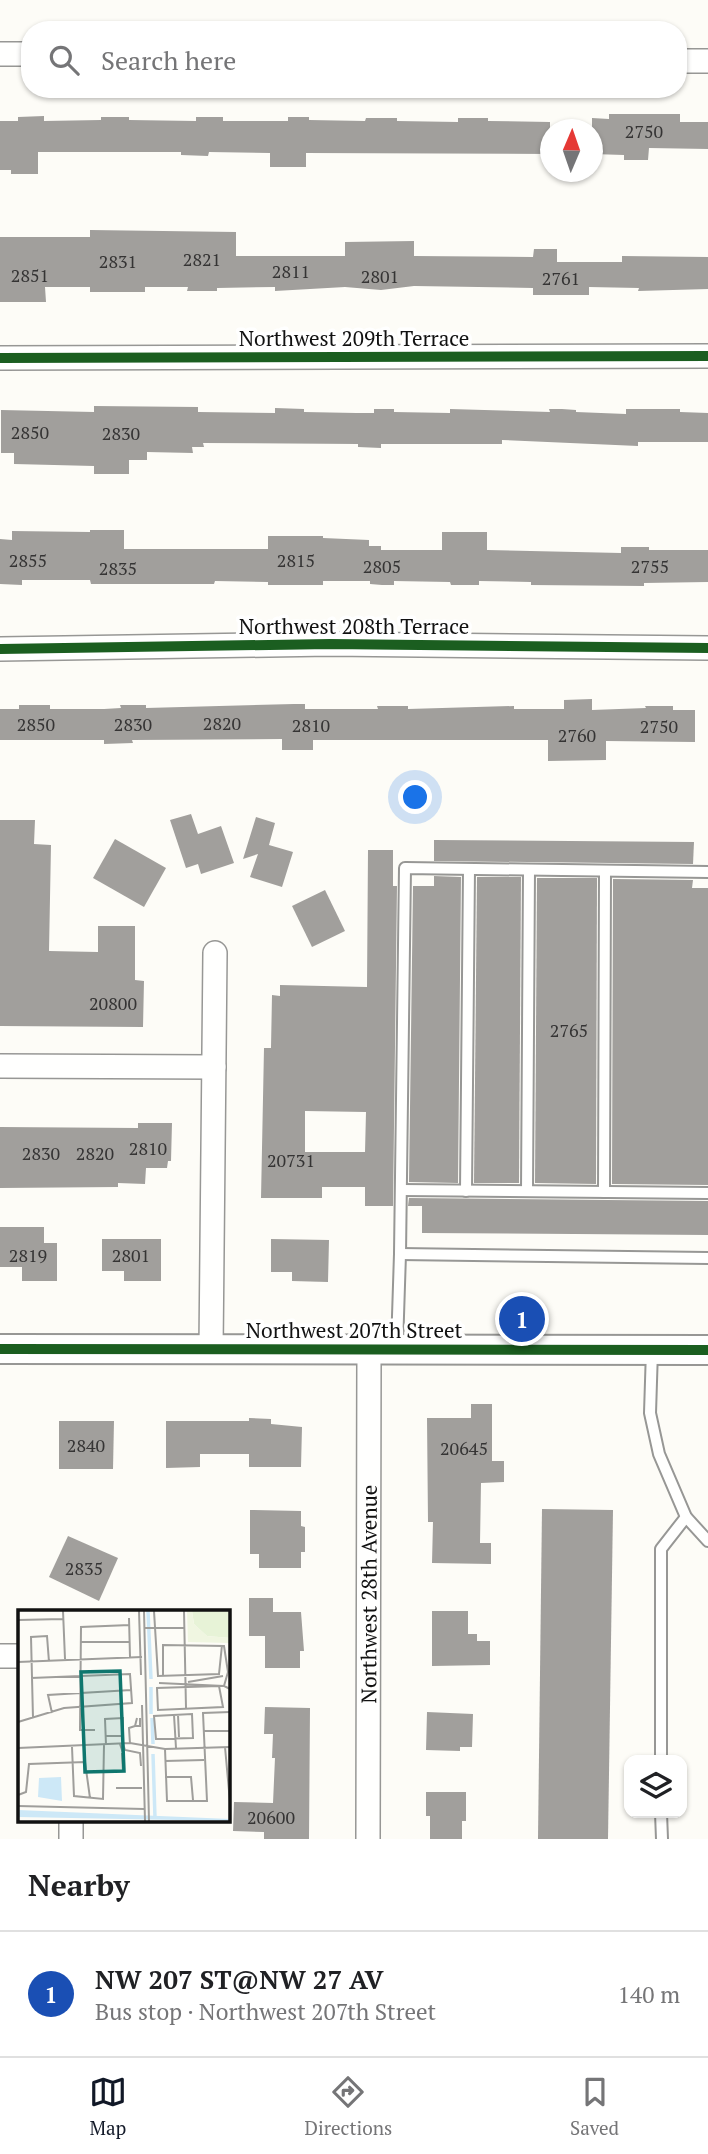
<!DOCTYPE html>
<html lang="en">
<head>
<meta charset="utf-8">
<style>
  :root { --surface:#fff; --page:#f6f6f6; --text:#202124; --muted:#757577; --line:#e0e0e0; --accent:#111827 }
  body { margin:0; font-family:"PT Serif",serif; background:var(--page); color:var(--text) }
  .controls { position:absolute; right:21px; bottom:21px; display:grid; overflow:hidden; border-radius:14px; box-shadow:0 2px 5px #0004 }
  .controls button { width:63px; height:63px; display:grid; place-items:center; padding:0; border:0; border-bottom:2px solid var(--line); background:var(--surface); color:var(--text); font:35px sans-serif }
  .compass { position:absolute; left:540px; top:119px; width:63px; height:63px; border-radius:50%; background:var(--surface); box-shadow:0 2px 5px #0004; rotate:2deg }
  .you { position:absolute; left:416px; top:798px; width:24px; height:24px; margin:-18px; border:5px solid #fff; border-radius:50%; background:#1a73e8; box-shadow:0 0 0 10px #1a73e833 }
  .badge { display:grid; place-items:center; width:46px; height:46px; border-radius:50%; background:var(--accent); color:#fff; font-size:23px; font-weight:700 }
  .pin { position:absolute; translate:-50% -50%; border:4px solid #fff; box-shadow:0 2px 7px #0006 }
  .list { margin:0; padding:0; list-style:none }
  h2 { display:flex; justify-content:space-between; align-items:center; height:91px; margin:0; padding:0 28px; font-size:30px }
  h2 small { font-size:23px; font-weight:400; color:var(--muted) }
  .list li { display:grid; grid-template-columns:46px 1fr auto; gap:21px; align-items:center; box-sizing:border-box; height:126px; padding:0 28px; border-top:2px solid var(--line) }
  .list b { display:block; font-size:26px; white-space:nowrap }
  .list p { margin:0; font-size:23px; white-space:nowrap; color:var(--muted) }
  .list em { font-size:23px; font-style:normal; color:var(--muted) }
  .icon { flex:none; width:38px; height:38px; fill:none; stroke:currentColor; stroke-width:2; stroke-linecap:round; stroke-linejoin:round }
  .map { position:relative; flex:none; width:708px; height:1839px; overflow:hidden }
  .search { position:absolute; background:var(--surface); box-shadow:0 2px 5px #0004; left:21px; right:21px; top:21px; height:77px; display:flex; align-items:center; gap:18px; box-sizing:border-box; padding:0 24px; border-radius:28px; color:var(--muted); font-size:26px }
  .sheet { height:217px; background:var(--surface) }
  nav { display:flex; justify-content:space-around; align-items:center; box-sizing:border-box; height:98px; border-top:2px solid var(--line); background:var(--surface); font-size:19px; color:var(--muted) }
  nav a { display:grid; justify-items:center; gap:4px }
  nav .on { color:var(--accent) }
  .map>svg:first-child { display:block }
  .building { fill:#a19f9c; fill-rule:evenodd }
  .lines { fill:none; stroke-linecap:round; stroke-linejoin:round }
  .service-casing { stroke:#979795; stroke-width:14 }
  .minor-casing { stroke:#979795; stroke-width:26 }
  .tertiary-casing { stroke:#979795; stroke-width:32 }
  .service { stroke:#fffffe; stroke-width:10 }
  .minor { stroke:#fffffe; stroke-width:23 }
  .tertiary { stroke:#fffffe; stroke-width:28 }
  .cycleway-casing { stroke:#fff; stroke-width:15 }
  .cycleway { stroke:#1b5e20; stroke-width:10 }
  .labels { text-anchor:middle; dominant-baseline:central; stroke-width:7; stroke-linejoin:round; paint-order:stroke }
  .number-label { font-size:18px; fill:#353434 }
  .street-label { font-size:21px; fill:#111; stroke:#fff }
  .inset-river { fill:none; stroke:#cde8f7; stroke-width:3.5 }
  .inset-road { fill:none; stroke:#9f9e9b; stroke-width:2 }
  .view { fill:#0f766e; fill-opacity:0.15; stroke:#0f766e; stroke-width:3.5 }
  .inset-edge { fill:none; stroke:#111; stroke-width:3.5 }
</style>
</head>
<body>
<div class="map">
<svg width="708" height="1839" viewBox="0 0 708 1839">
  <rect width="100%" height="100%" fill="#fdfcf7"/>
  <g class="building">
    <polygon points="609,114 680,114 680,122 708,122 708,149 649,148 648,160 624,160 624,155 592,154 592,118 609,119"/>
    <polygon points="44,116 44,121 101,120 101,117 129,117 129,120 196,121 196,117 223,117 223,121 288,121 288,117 309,117 309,120 365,121 366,118 397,118 397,121 458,122 458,118 488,118 488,121 550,122 550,154 306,153 306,167 270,167 270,153 209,152 208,156 181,155 181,152 38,152 38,174 11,174 11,170 0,170 0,121 18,121 18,117"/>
    <polygon points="90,230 236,232 236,256 345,256 345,242 414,241 414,256 533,257 534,249 557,249 557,262 622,262 622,256 708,257 708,289 638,291 639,288 589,287 589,295 533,295 533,288 414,286 381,290 345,287 275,291 275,287 217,288 217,291 187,291 188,287 145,287 145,292 90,292 90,287 45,287 46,302 0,302 0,237 90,237"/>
    <polygon points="94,406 198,407 198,412 275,413 275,408 304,409 304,412 356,413 374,413 374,409 394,409 394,412 450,413 450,409 550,412 549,409 562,409 576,410 576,412 626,414 626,409 680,409 680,412 708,413 708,442 638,442 638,446 502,440 502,444 381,444 381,448 358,447 358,444 203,443 204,447 192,447 193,453 147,452 147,460 129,460 129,474 94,474 94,466 14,464 14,453 1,453 1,410 94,412"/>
    <polygon points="90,530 124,530 124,549 268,549 268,536 323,536 323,538 369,540 369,546 381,546 381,550 442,550 442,532 487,532 487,550 621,553 621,547 649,547 649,550 708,550 708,582 644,583 644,586 531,585 531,582 479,581 479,585 451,585 450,582 394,581 394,585 382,585 370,584 370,581 323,581 323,585 268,585 268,582 215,581 214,584 91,584 90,580 22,580 22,585 0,584 0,539 12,540 12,531 90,532"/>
    <polygon points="592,699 592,710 646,708 645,706 673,706 673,710 695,710 695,742 606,741 606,760 548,761 548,740 313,740 313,750 282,750 282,739 132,740 133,743 104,744 104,740 0,740 0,709 19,709 19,705 50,705 50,709 104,709 121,708 120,705 146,705 146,708 294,704 305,704 305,709 378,709 377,706 408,706 408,709 514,706 514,709 564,709 564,700"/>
    <polygon points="191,814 198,834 221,826 234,863 201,874 198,864 186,868 170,820"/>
    <polygon points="256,817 275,823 269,845 293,852 282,887 250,877 258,854 243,859"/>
    <polygon points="0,820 35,820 34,844 51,845 49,951 98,952 98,926 135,926 135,980 144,981 143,1027 0,1026"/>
    <polygon points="115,839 166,868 144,907 93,878"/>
    <polygon points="434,840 694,842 693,864 434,861"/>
    <path d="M368 850H393V886H397L393 1206H365V1187H322V1198H261L264 1048H271L272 995 280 996V985L367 987ZM305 1111 366 1112 365 1152H305Z"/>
    <polygon points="434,876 461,877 458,1183 409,1182 413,886 434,886"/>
    <polygon points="477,877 521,877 519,1183 474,1183"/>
    <polygon points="537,878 597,878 596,1184 535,1183"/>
    <polygon points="613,879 693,880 692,888 708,888 708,1185 612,1184"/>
    <polygon points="325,890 345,931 312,947 292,906"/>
    <polygon points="138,1123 172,1123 171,1161 168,1161 167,1168 146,1168 145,1184 118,1183 118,1187 0,1188 0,1127 138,1128"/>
    <polygon points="409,1198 708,1201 708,1235 422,1233 422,1206 408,1206"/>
    <polygon points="0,1227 44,1227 44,1243 57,1243 57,1281 22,1281 22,1267 0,1267"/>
    <polygon points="102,1239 161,1239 161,1281 124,1281 124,1271 102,1271"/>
    <polygon points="271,1239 329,1240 328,1282 292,1281 292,1272 271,1272"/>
    <polygon points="471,1404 492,1404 492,1461 504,1461 504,1482 481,1483 480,1543 491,1543 491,1564 432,1563 433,1522 428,1522 427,1418 471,1418"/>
    <polygon points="249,1418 271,1419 271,1424 302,1427 301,1467 249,1467 249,1454 200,1454 200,1467 166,1468 166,1421 249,1421"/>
    <polygon points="59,1421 114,1421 113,1469 59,1469"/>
    <polygon points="542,1509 613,1510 608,1839 538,1839"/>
    <polygon points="250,1510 301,1511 301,1526 305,1527 305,1552 301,1552 301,1568 259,1568 259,1554 250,1554"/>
    <polygon points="68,1536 118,1558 99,1601 49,1577"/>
    <polygon points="249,1598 273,1598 273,1612 301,1612 304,1651 300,1651 300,1668 265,1668 265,1636 249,1636"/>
    <polygon points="432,1611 468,1611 468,1634 477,1634 477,1641 490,1641 490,1665 432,1666"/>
    <polygon points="265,1707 310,1708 309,1839 264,1839 264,1832 233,1831 234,1802 273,1803 275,1758 272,1758 273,1734 264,1734"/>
    <polygon points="427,1712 473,1714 472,1747 460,1747 460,1751 426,1750"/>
    <polygon points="426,1792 466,1792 466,1821 462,1821 462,1839 430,1839 430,1816 426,1816"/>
  </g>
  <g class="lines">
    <defs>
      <g id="service">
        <polyline points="402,1190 708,1193"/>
        <polyline points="466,1191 469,869"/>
        <polyline points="527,1191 529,870"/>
        <polyline points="604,1192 605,871"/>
        <polyline points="400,1254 708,1258"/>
        <polyline points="397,1347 400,1254 405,868 708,872"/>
        <polyline points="652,1350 650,1413 659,1454 686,1517 708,1541"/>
        <polyline points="661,1760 661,1549 686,1517"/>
        <polyline points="661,1813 662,1839"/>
      </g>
      <g id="minor">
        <polyline points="0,54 30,54"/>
        <polyline points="678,61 708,61"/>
        <polyline points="0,358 708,356"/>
        <polyline points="0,649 330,644 708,648"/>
        <polyline points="0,1066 214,1067"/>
        <polyline points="211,1349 215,953"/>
        <polyline points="0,1656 19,1656"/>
        <polyline points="71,1839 71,1820"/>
        <path id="s1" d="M368 1839 369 1350"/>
      </g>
      <polyline id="tertiary" points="0,1349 708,1350"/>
    </defs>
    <use href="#service" class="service-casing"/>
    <use href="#minor" class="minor-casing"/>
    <use href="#tertiary" class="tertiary-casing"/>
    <use href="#service" class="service"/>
    <use href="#minor" class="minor"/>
    <use href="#tertiary" class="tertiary"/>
    <defs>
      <g id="cycleway">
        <polyline points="0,358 708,356"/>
        <polyline points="0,649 330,644 708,648"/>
        <polyline points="0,1349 708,1350"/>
      </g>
    </defs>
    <use href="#cycleway" class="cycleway-casing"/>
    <use href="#cycleway" class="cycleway"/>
  </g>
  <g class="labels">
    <g class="number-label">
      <text x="644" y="131">2750</text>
      <text x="202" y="259">2821</text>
      <text x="118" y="261">2831</text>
      <text x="291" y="271">2811</text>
      <text x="30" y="275">2851</text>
      <text x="380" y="276">2801</text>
      <text x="561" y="278">2761</text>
      <text x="30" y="432">2850</text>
      <text x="121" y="433">2830</text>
      <text x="28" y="560">2855</text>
      <text x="296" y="560">2815</text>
      <text x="382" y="566">2805</text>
      <text x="650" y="566">2755</text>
      <text x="118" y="568">2835</text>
      <text x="222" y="723">2820</text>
      <text x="36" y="724">2850</text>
      <text x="133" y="724">2830</text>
      <text x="311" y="725">2810</text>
      <text x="659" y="726">2750</text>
      <text x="577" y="735">2760</text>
      <text x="113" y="1003">20800</text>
      <text x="569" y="1030">2765</text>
      <text x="148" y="1148">2810</text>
      <text x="41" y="1153">2830</text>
      <text x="95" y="1153">2820</text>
      <text x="291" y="1160">20731</text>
      <text x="28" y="1255">2819</text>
      <text x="131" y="1255">2801</text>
      <text x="86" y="1445">2840</text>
      <text x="464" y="1448">20645</text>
      <text x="84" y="1568">2835</text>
      <text x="271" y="1817">20600</text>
    </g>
    <g class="street-label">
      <text x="354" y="338">Northwest 209th Terrace</text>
      <text x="354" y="626">Northwest 208th Terrace</text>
      <text x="354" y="1330">Northwest 207th Street</text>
      <text stroke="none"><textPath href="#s1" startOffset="245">Northwest 28th Avenue</textPath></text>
    </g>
  </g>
  <g transform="translate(18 1610)">
    <rect width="212" height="212" fill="#fdfcf7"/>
    <path d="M174 1H212V28L189 26 176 14Z" fill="#e7f3d7"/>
    <path d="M169 1H174L176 14 189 26 212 28V33L170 32Z" fill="#f0f6e1"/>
    <path d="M43 167 44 191 20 187 21 168ZM0 200 212 209V211L0 207Z" fill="#cde8f7"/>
    <path class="inset-river" d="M130 1 133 69M133 104V77M134 108 135 134M135 144 137 208"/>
    <path class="inset-road" d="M45 1 47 49M121 1 123 65M126 1 131 211M136 1 140 66 201 64 204 35M166 1 168 98M111 8 112 47M0 10 45 9M126 18H166M63 32H112M0 52 124 47M145 66V35L206 36 210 62 206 76 212 79M170 72 205 66M141 73 206 76M201 76 205 97 140 100 139 78ZM124 95 127 211M34 103 30 85 113 80M174 104 175 128 138 129 136 106ZM156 105 158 138M160 105 161 127M15 108 13 27 29 26 31 52M119 108 117 116H122V108M0 112 46 98 114 93 112 64 13 68M77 120H62L63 17 112 15M186 121H212M88 126H105V108L87 109 88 135M102 134 106 146 105 162 104 143M105 134 107 140 122 143 123 156M112 134 111 118 117 116M54 137 56 186 85 189 86 135M207 137 212 192M0 138 112 133 147 139 212 137M147 139 149 191H189L185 103 212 102M147 151 186 150M147 167H173L175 190M98 178H124M0 185 8 182 11 154 67 152 72 188M0 196 126 199"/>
    <path class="view" d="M102 61 106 161 67 162 63 62Z"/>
    <rect width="212" height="212" class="inset-edge"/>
  </g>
</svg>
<div class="controls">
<button><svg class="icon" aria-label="layers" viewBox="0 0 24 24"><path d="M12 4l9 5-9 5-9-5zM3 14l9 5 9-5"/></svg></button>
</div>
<svg class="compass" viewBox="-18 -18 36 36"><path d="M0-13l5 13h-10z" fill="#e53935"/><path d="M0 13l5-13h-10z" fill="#757577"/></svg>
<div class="you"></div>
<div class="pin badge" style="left:522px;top:1319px;background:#1a4fb4">1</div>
<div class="search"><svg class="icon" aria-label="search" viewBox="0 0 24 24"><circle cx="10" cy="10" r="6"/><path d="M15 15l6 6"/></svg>Search here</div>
</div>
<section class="sheet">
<h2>Nearby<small></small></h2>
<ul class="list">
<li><span class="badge" style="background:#1a4fb4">1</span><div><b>NW 207 ST@NW 27 AV</b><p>Bus stop · Northwest 207th Street</p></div><em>140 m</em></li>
</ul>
</section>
<nav>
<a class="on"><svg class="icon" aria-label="map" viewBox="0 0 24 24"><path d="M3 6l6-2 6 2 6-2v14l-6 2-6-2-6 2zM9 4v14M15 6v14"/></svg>Map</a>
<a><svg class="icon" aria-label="directions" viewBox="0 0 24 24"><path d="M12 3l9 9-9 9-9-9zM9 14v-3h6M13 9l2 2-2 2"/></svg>Directions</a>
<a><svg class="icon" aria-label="saved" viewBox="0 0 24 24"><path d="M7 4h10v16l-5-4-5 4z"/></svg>Saved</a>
</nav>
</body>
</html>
